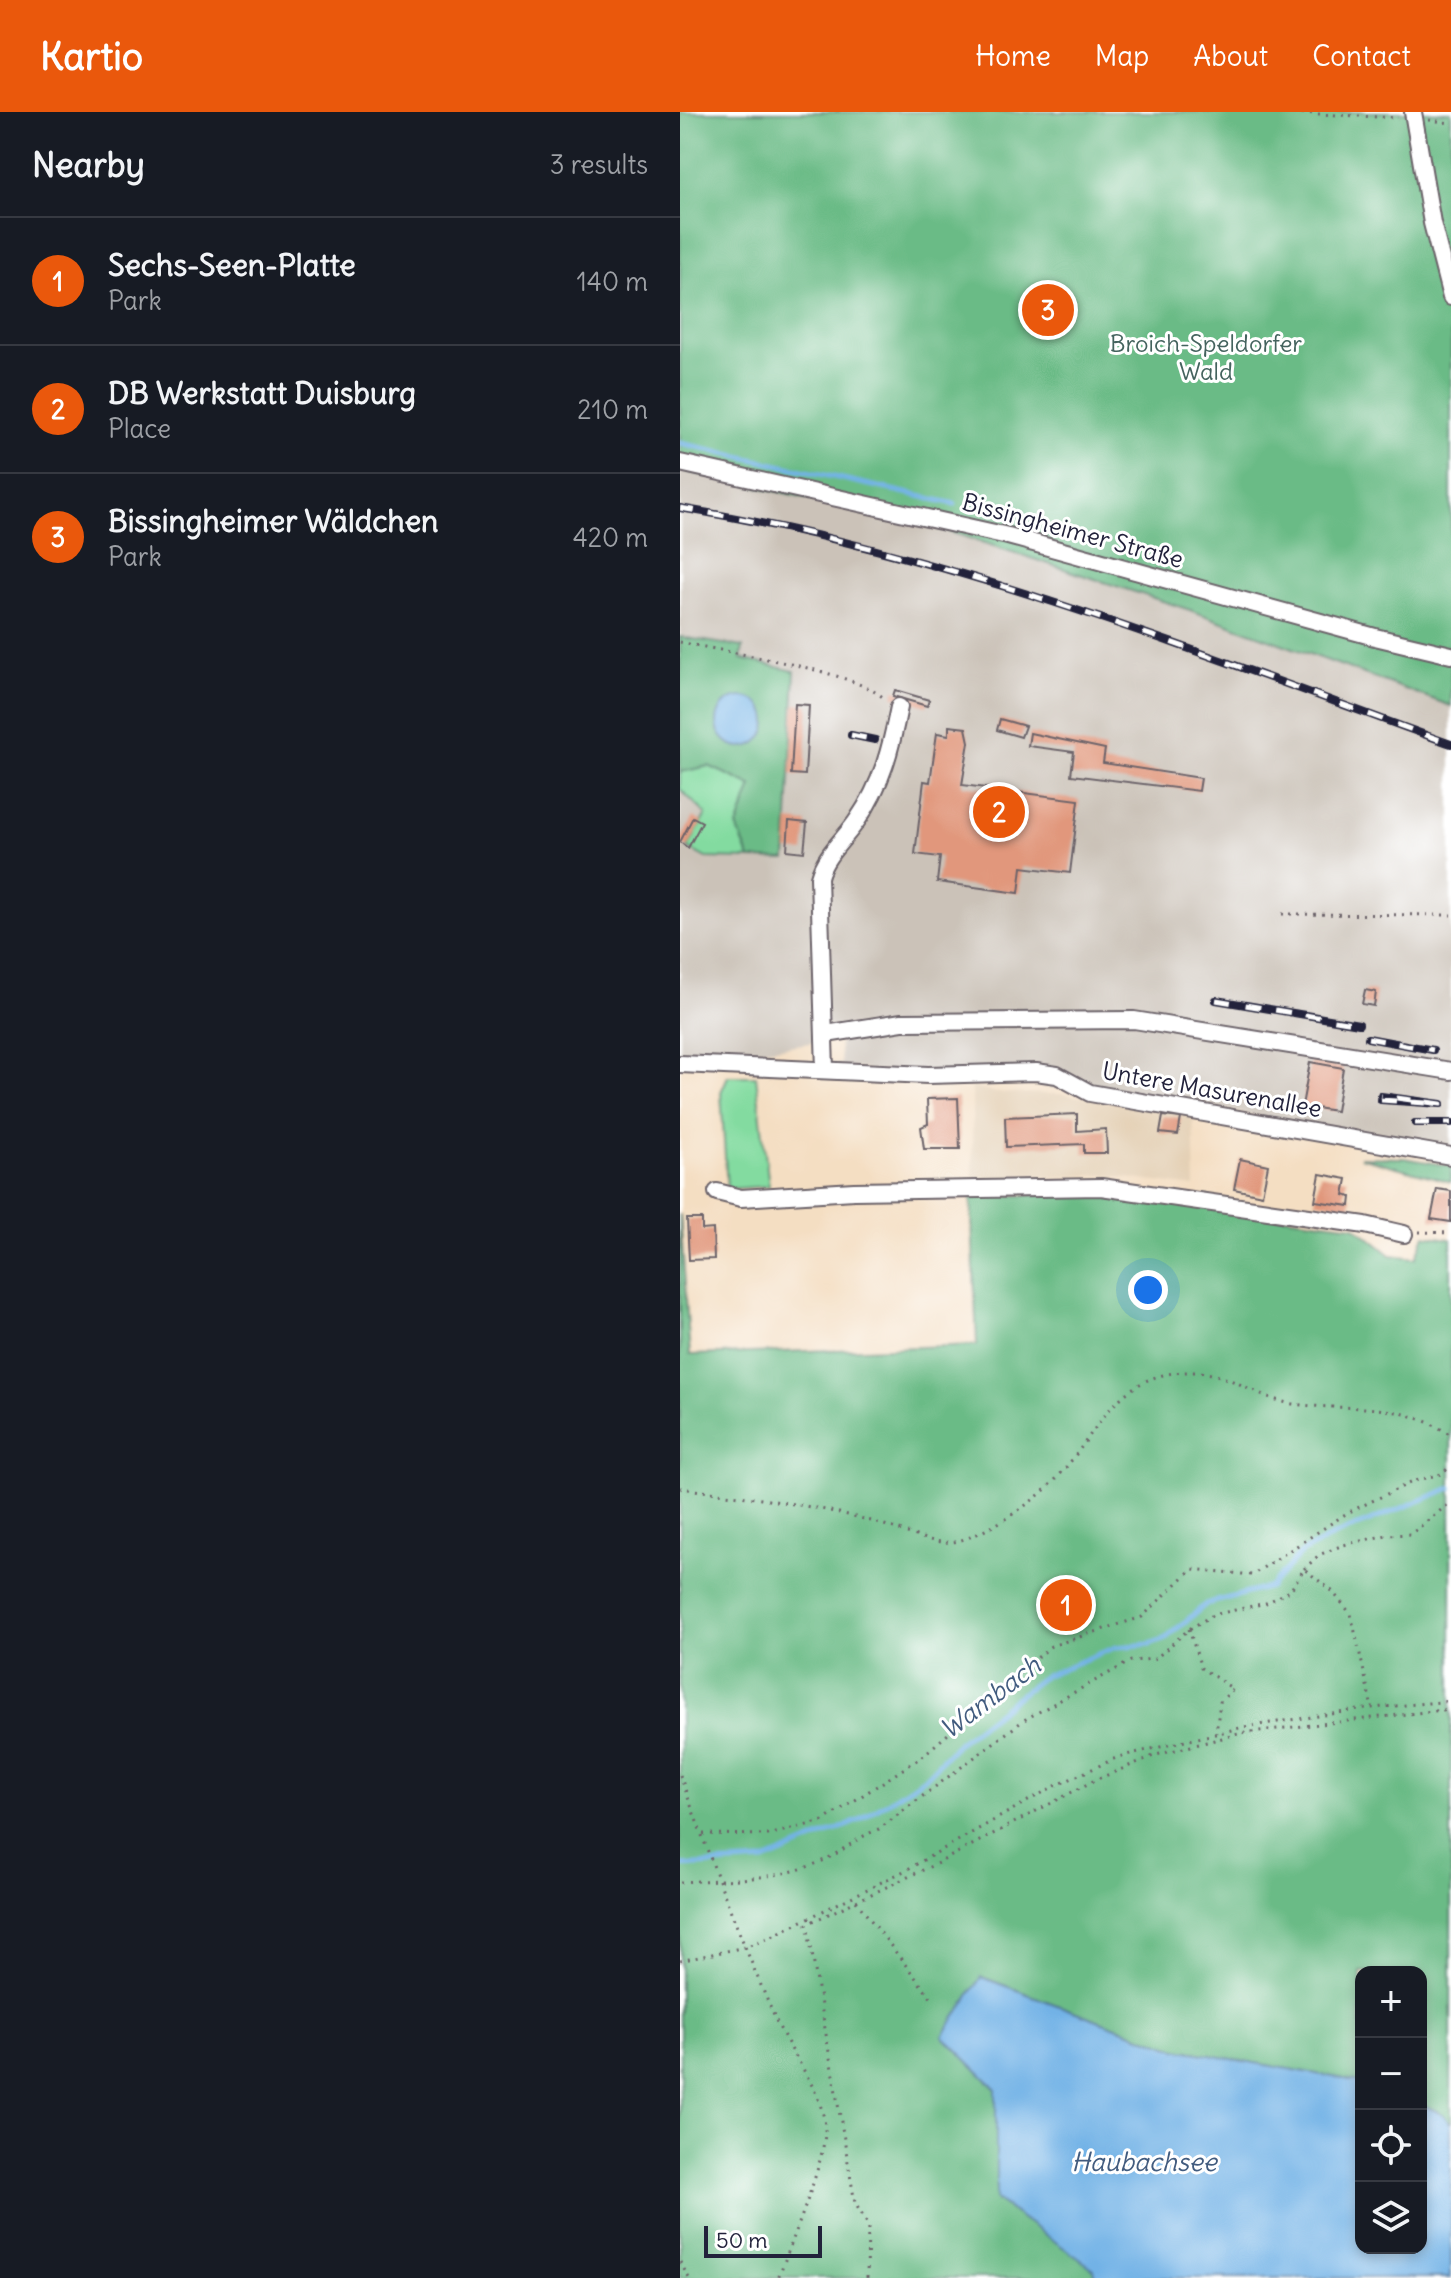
<!DOCTYPE html>
<html lang="en">
<head>
<meta charset="utf-8">
<style>
  :root { --surface:#171b24; --page:#20242c; --text:#f1f3f6; --muted:#9ea1a6; --line:#363941; --accent:#ea580c }
  body { margin:0; font-family:Delius,sans-serif; background:var(--page); color:var(--text) }
  .controls { position:absolute; right:24px; bottom:24px; display:grid; overflow:hidden; border-radius:16px; box-shadow:0 4px 12px #0003 }
  .controls button { width:72px; height:72px; display:grid; place-items:center; padding:0; border:0; border-bottom:2px solid var(--line); background:var(--surface); color:var(--text); font:40px sans-serif }
  .scale { position:absolute; left:24px; bottom:20px; width:118px; box-sizing:border-box; padding-left:8px; border:4px solid #22223b; border-top:0; font-size:22px; line-height:28px; white-space:nowrap; color:#22223b; -webkit-text-stroke:6px #fff; paint-order:stroke }
  .you { position:absolute; left:468px; top:1178px; width:28px; height:28px; margin:-20px; border:6px solid #fff; border-radius:50%; background:#1a73e8; box-shadow:0 0 0 12px #1a73e833 }
  .badge { display:grid; place-items:center; width:52px; height:52px; border-radius:50%; background:var(--accent); color:#fff; font-size:26px; font-weight:700 }
  .pin { position:absolute; translate:-50% -50%; border:4px solid #fff; box-shadow:0 2px 8px #0006 }
  .list { margin:0; padding:0; list-style:none }
  h2 { display:flex; justify-content:space-between; align-items:center; height:104px; margin:0; padding:0 32px; font-size:34px }
  h2 small { font-size:26px; font-weight:400; color:var(--muted) }
  .list li { display:grid; grid-template-columns:52px 1fr auto; gap:24px; align-items:center; box-sizing:border-box; height:128px; padding:0 32px; border-top:2px solid var(--line) }
  .list b { display:block; font-size:30px; white-space:nowrap }
  .list p { margin:0; font-size:26px; white-space:nowrap; color:var(--muted) }
  .list em { font-size:26px; font-style:normal; color:var(--muted) }
  .icon { flex:none; width:44px; height:44px; fill:none; stroke:currentColor; stroke-width:2; stroke-linecap:round; stroke-linejoin:round }
  .map { position:relative; flex:none; width:771px; height:2166px; overflow:hidden }
  header { display:flex; align-items:center; gap:48px; box-sizing:border-box; height:112px; padding:0 40px; background:var(--accent); color:#fff }
  header strong { font-size:38px }
  nav { display:flex; gap:44px; margin-inline-start:auto; font-size:28px }
  main { display:flex }
  aside { flex:1; background:var(--surface) }
  .map>svg:first-child { display:block }
  .built { fill:#e4d0b5 }
  .industrial { fill:#cbc2b8; fill-rule:evenodd }
  .green { fill:#83dba0; stroke:#527e6e; stroke-width:2 }
  .forest { fill:#6abb86; stroke:#466e60; stroke-width:2 }
  .water { fill:#72b2e6; stroke:#4a6a90; stroke-width:2 }
  .lines { fill:none; stroke-linecap:round; stroke-linejoin:round }
  .stream { stroke:#72b2e6; stroke-width:5 }
  .building { fill:#e1977c }
  .minor-casing { stroke:#6c646a; stroke-width:20 }
  .path { stroke:#6c646a; stroke-width:3; stroke-dasharray:2 6; stroke-linecap:butt }
  .minor { stroke:#fff; stroke-width:16 }
  .rail-casing { stroke:#22223b; stroke-width:8 }
  .rail { stroke:#fff; stroke-width:5; stroke-dasharray:15; stroke-linecap:butt }
  .labels { text-anchor:middle; dominant-baseline:central; stroke-width:6; stroke-linejoin:round; paint-order:stroke }
  .park-label { font-size:24px; fill:#44635e; stroke:#fff }
  .street-label { font-size:24px; fill:#22223b; stroke:#fff }
  .water-label { font-size:26px; font-style:italic; fill:#425c7f; stroke:#fff }
</style>
</head>
<body>
<header>
<strong>Kartio</strong>
<nav><a>Home</a><a>Map</a><a>About</a><a>Contact</a></nav>
</header>
<main>
<aside>
<h2>Nearby<small>3 results</small></h2>
<ul class="list">
<li><span class="badge">1</span><div><b>Sechs-Seen-Platte</b><p>Park</p></div><em>140 m</em></li>
<li><span class="badge">2</span><div><b>DB Werkstatt Duisburg</b><p>Place</p></div><em>210 m</em></li>
<li><span class="badge">3</span><div><b>Bissingheimer Wäldchen</b><p>Park</p></div><em>420 m</em></li>
</ul>
</aside>
<div class="map">
<svg width="771" height="2166" viewBox="0 0 771 2166">
  <rect width="100%" height="100%" fill="#fff"/>
  <filter id="ink" filterUnits="userSpaceOnUse"><feTurbulence type="fractalNoise" baseFrequency=".0125" numOctaves="2"/><feDisplacementMap in="SourceGraphic" scale="16" xChannelSelector="R" yChannelSelector="G"/><feConvolveMatrix kernelMatrix="1 2 1 2 8 2 1 2 1" color-interpolation-filters="sRGB"/></filter>
  <filter id="wash" filterUnits="userSpaceOnUse"><feTurbulence type="fractalNoise" baseFrequency=".006" numOctaves="4" result="noise"/><feDisplacementMap in="SourceGraphic" scale="32" xChannelSelector="R" yChannelSelector="G"/><feGaussianBlur stdDeviation="1.8" result="paint"/><feColorMatrix in="noise" values="0 0 0 0 0 0 0 0 0 0 0 0 0 0 0 0 0 1.4 0 .05"/><feComposite in="paint" operator="in"/></filter>
  <g filter="url(#wash)">
    <rect width="100%" height="100%" fill="#f4dec2"/>
    <polygon class="built" points="292,975 317,981 381,982 513,1002 515,1075 424,1063 293,1067"/>
    <path class="industrial" d="M0 358 246 412 510 498 771 594V1041L488 987 38 943H0ZM159 927 161 952 43 943Z"/>
    <g class="green">
      <polygon points="29,654 72,674 58,717 70,747 26,746 8,736 26,702 0,677 0,660"/>
      <polygon points="48,964 76,964 89,1074 47,1077 41,980"/>
    </g>
    <g class="forest">
      <polygon points="0,0 771,0 771,594 510,498 246,412 0,358"/>
      <polygon points="0,525 63,535 61,547 115,559 106,748 70,747 57,715 72,674 29,654 0,660"/>
      <polygon points="680,1045 725,1046 771,1054 771,1070"/>
      <polygon points="420,1081 675,1114 711,1143 736,1146 745,1123 771,1127 771,2012 763,2002 741,1992 741,1860 681,1860 681,1970 496,1937 302,1865 264,1924 316,1977 316,2088 415,2157 416,2166 0,2166 0,1102 10,1243 297,1233 291,1085"/>
    </g>
    <g class="water">
      <circle cx="62" cy="610" r="25"/>
      <polygon points="301,1865 496,1937 681,1970 681,2136 741,2136 741,1992 763,2002 771,2012 771,2166 416,2166 414,2157 316,2088 316,1977 263,1924"/>
    </g>
    <g class="lines">
      <g class="stream">
        <polyline points="0,331 275,392"/>
        <polyline points="0,1754 85,1749 180,1708 244,1666 279,1630 364,1564 436,1535 470,1532 486,1526 526,1492 590,1475 622,1440 653,1424 771,1376"/>
      </g>
    </g>
    <g id="blocks">
      <g class="building">
        <polygon points="215,578 249,588 247,594 213,584"/>
        <polygon points="115,592 129,593 125,663 111,662"/>
        <polygon points="320,607 345,614 341,625 317,618"/>
        <polygon points="269,614 286,616 289,630 282,673 399,688 390,761 342,755 339,781 257,770 260,745 235,742 244,669 250,670 257,621 269,623"/>
        <polygon points="350,621 425,637 423,651 521,666 519,679 391,663 394,640 348,634"/>
        <polygon points="13,705 22,710 8,736 0,730"/>
        <polygon points="109,709 127,711 124,740 107,738"/>
        <polygon points="685,878 696,880 694,894 682,892"/>
        <polygon points="630,950 663,956 656,999 622,994"/>
        <polygon points="278,986 280,1037 244,1037 241,1015 248,1012 247,987"/>
        <polygon points="397,1002 397,1019 426,1017 427,1041 404,1041 404,1032 326,1035 325,1005"/>
        <polygon points="483,1004 501,1006 498,1023 480,1021"/>
        <polygon points="560,1047 588,1053 582,1083 554,1077"/>
        <polygon points="640,1062 667,1067 664,1083 671,1085 670,1094 635,1089"/>
        <polygon points="757,1077 771,1079 771,1110 751,1107"/>
        <polygon points="7,1107 22,1107 22,1118 33,1117 34,1147 9,1148"/>
      </g>
    </g>
  </g>
  <g filter="url(#ink)">
    <use href="#blocks" fill-opacity="0" stroke="#6c646a" stroke-width="2"/>
    <g class="lines">
      <defs>
        <g id="minor">
          <polyline points="733,0 752,111 771,185"/>
          <polyline points="0,351 328,424 695,525 771,543"/>
          <polyline points="146,922 222,910 454,908 771,959"/>
          <polyline points="0,952 248,963 356,960 377,963 410,981 771,1044"/>
          <path d="M145 958 139 765C145 742 166 726 178 707 202 672 211 636 219 595"/>
          <polyline points="37,1080 61,1086 174,1079 421,1075 685,1113 724,1122"/>
        </g>
      </defs>
      <use href="#minor" class="minor-casing"/>
      <g class="path">
        <polyline points="598,0 718,6"/>
        <polyline points="749,8 771,11"/>
        <path d="M0 530C48 541 171 557 205 587"/>
        <polyline points="602,802 771,803"/>
        <polyline points="739,1120 771,1121"/>
        <path d="M0 1376C73 1386 144 1393 214 1416 234 1423 257 1434 278 1429 308 1421 355 1390 375 1368 421 1319 435 1257 516 1260 551 1261 579 1287 613 1292 674 1300 713 1286 771 1323"/>
        <polyline points="624,1457 639,1443 663,1433 707,1423 731,1422 771,1390"/>
        <polyline points="509,1517 521,1556 553,1577 540,1590 536,1621"/>
        <path d="M0 1663C29 1744 60 1826 95 1906 109 1940 143 1978 145 2016 147 2045 110 2134 98 2166"/>
        <polyline points="23,1722 88,1723 143,1709 240,1646 371,1534 462,1505 512,1457 572,1463 667,1401 734,1369 761,1362 771,1354"/>
        <path d="M0 1770C48 1767 95 1769 140 1750 161 1741 177 1725 199 1717L344 1608 451 1549 475 1547 509 1517 533 1503 586 1491 610 1479 624 1457 651 1478 671 1502 692 1596"/>
        <polyline points="176,1789 252,1887"/>
        <polyline points="0,1849 65,1835 92,1824 226,1758 371,1676 438,1645 564,1615 692,1596 771,1589"/>
        <polyline points="0,2150 9,2166"/>
        <polyline points="187,2166 188,2113 175,2091 127,1812 260,1750 415,1668 476,1643 562,1621 771,1597"/>
      </g>
      <use href="#minor" class="minor"/>
      <defs>
        <g id="rail">
          <path d="M0 396C267 439 518 541 771 632"/>
          <polyline points="171,623 195,628"/>
          <polyline points="536,888 679,912"/>
          <polyline points="688,926 753,938"/>
          <polyline points="701,988 761,992 701,984"/>
          <polyline points="735,1011 771,1011"/>
        </g>
      </defs>
      <use href="#rail" class="rail-casing"/>
      <use href="#rail" class="rail"/>
    </g>
  </g>
  <g class="labels">
    <g class="park-label">
      <text x="526" y="231">Broich-Speldorfer<tspan x="526" dy="28">Wald</tspan></text>
    </g>
    <g class="street-label">
      <text transform="translate(393 418) rotate(15)">Bissingheimer Straße</text>
      <text transform="translate(532 977) rotate(10)">Untere Masurenallee</text>
    </g>
    <g class="water-label">
      <text transform="translate(310 1585) rotate(-37)">Wambach</text>
      <text x="464" y="2049">Haubachsee</text>
    </g>
  </g>
</svg>
<div class="controls">
<button>+</button>
<button>−</button>
<button><svg class="icon" aria-label="locate" viewBox="0 0 24 24"><circle cx="12" cy="12" r="6"/><path d="M12 2v4M12 18v4M2 12h4M18 12h4"/></svg></button>
<button><svg class="icon" aria-label="layers" viewBox="0 0 24 24"><path d="M12 4l9 5-9 5-9-5zM3 14l9 5 9-5"/></svg></button>
</div>
<div class="scale">50 m</div>
<div class="you"></div>
<div class="pin badge" style="left:386px;top:1493px">1</div>
<div class="pin badge" style="left:319px;top:700px">2</div>
<div class="pin badge" style="left:368px;top:198px">3</div>
</div>
</main>
</body>
</html>
